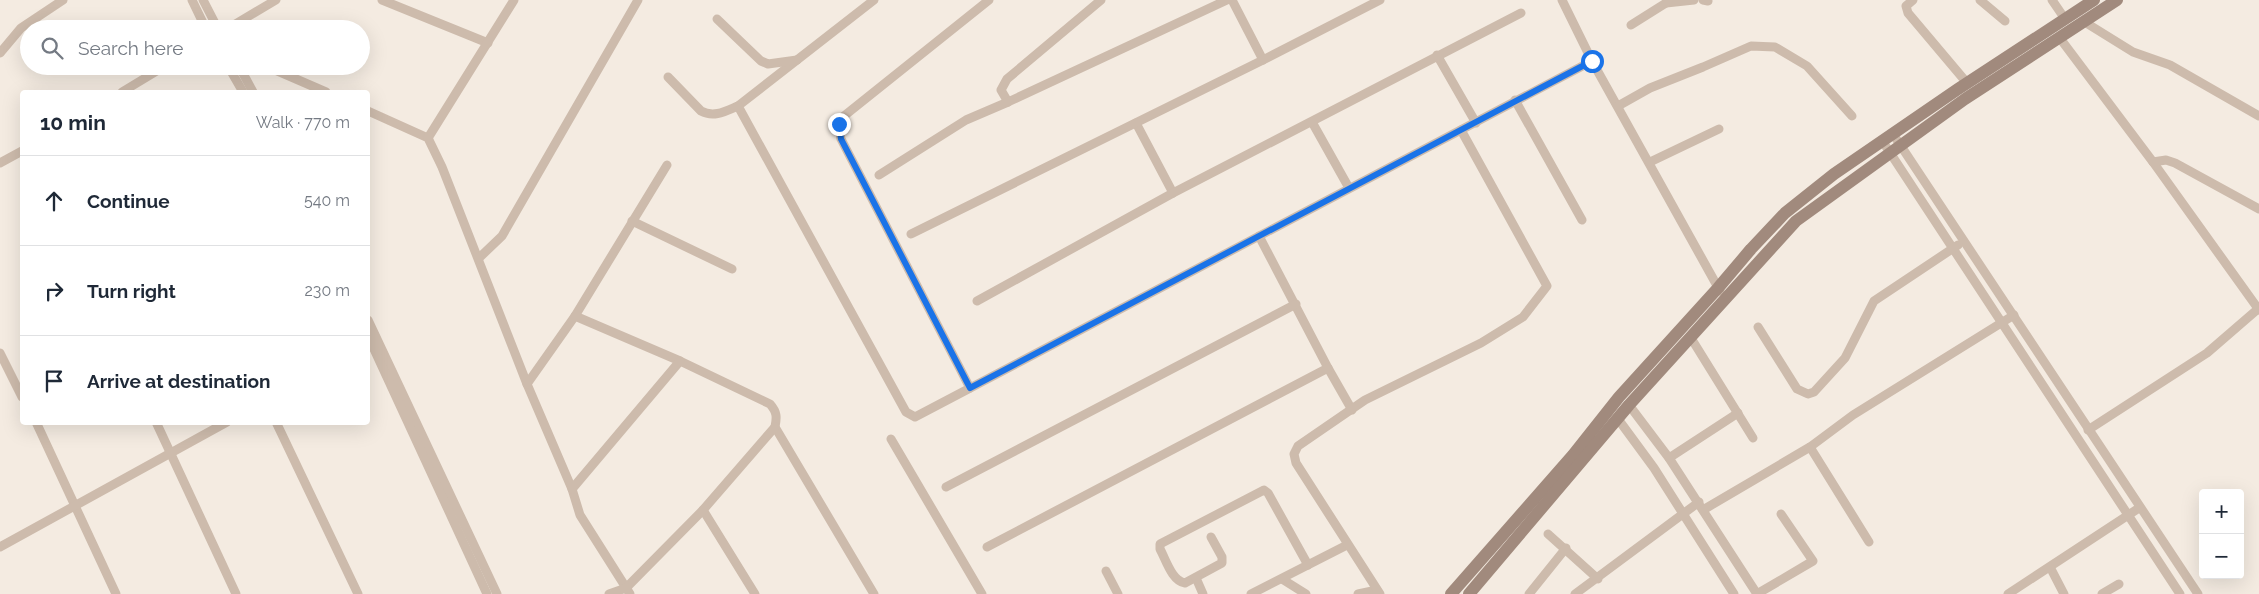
<!DOCTYPE html>
<html lang="en">
<head>
<meta charset="utf-8">
<style>
  :root { --surface:#fff; --page:#f6f6f7; --text:#1f2937; --muted:#747a83; --line:#e0e1e3 }
  body { margin:0; font-family:Raleway,sans-serif; background:var(--page); color:var(--text) }
  .controls { position:absolute; right:15px; bottom:15px; display:grid; overflow:hidden; border-radius:5px; box-shadow:0 5px 20px #0002 }
  .controls button { width:45px; height:45px; display:grid; place-items:center; padding:0; border:0; border-bottom:1px solid var(--line); background:var(--surface); color:var(--text); font:25px sans-serif }
  .stop { position:absolute; width:15px; height:15px; margin:-11px; border:4px solid #1a73e8; border-radius:50%; background:#fff }
  .stop.end { background:#1a73e8; border-color:#fff; box-shadow:0 1px 5px #0008 }
  .list { margin:0; padding:0; list-style:none }
  h2 { display:flex; justify-content:space-between; align-items:center; height:65px; margin:0; padding:0 20px; font-size:21px }
  h2 small { font-size:16px; font-weight:400; color:var(--muted) }
  .list li { display:grid; grid-template-columns:32px 1fr auto; gap:15px; align-items:center; box-sizing:border-box; height:90px; padding:0 20px; border-top:1px solid var(--line) }
  .list b { display:block; font-size:19px; white-space:nowrap }
  .list em { font-size:16px; font-style:normal; color:var(--muted) }
  .icon { flex:none; width:28px; height:28px; fill:none; stroke:currentColor; stroke-width:2; stroke-linecap:round; stroke-linejoin:round }
  .map { position:relative; flex:none; width:2259px; height:594px; overflow:hidden }
  .search { position:absolute; background:var(--surface); box-shadow:0 5px 20px #0002; left:20px; top:20px; width:350px; height:55px; display:flex; align-items:center; gap:12px; box-sizing:border-box; padding:0 18px; border-radius:28px; color:var(--muted); font-size:19px }
  .panel { position:absolute; background:var(--surface); box-shadow:0 5px 20px #0002; left:20px; top:90px; width:350px; height:335px; border-radius:5px }
  .map>svg:first-child { display:block }
  .lines { fill:none; stroke-linecap:round; stroke-linejoin:round }
  .street { stroke:#cdbbac; stroke-width:9 }
  .secondary { stroke:#a18a7d; stroke-width:12 }
  .route { stroke:#1a73e8; stroke-width:6 }
</style>
</head>
<body>
<div class="map">
<svg width="2259" height="594" viewBox="0 0 2259 594">
  <rect width="100%" height="100%" fill="#f4ebe1"/>
  <g class="lines">
    <g class="street">
      <polyline points="192,0 206,29"/>
      <polyline points="203,0 218,29"/>
      <polyline points="382,0 488,43"/>
      <polyline points="874,0 738,106 906,412 915,417 1592,61"/>
      <polyline points="1232,0 1263,60"/>
      <polyline points="1562,0 1592,61 1720,291"/>
      <polyline points="1703,0 1708,1"/>
      <polyline points="1913,0 1906,6 1908,13 1967,83"/>
      <polyline points="1980,0 2005,21"/>
      <polyline points="2052,0 2065,19"/>
      <polyline points="1666,3 1694,0"/>
      <polyline points="717,19 761,61 768,64 797,60"/>
      <polyline points="2083,21 2133,52 2170,65 2259,116"/>
      <polyline points="1631,25 1666,3 1668,0"/>
      <polyline points="227,29 276,0"/>
      <polyline points="2059,37 2153,162 2259,310"/>
      <polyline points="0,53 21,28 63,0"/>
      <polyline points="1437,55 1476,123"/>
      <polyline points="228,66 243,92"/>
      <polyline points="239,66 253,92"/>
      <polyline points="266,66 326,92"/>
      <path d="M668 77 701 111C714 118 726 111 738 106"/>
      <polyline points="122,92 165,66"/>
      <polyline points="1515,100 1582,220"/>
      <polyline points="1008,102 1001,90 1007,79 1101,0"/>
      <polyline points="1618,106 1650,88 1703,67 1751,46 1775,47 1807,66 1852,116"/>
      <polyline points="368,111 428,138 442,167 527,384 572,489 580,515 630,594"/>
      <polyline points="1312,122 1349,188"/>
      <polyline points="1136,123 1173,193"/>
      <polyline points="1893,134 2198,594"/>
      <polyline points="428,138 514,0"/>
      <polyline points="1883,142 2180,594"/>
      <polyline points="1650,162 1719,129"/>
      <polyline points="2153,162 2166,160 2175,163 2259,209"/>
      <polyline points="0,163 22,151"/>
      <polyline points="879,175 966,120 1008,102 1227,0"/>
      <polyline points="632,221 732,269"/>
      <polyline points="911,234 1263,60 1380,0"/>
      <polyline points="1259,236 1328,368 1352,410"/>
      <polyline points="479,258 502,236 638,0"/>
      <polyline points="977,301 1173,193 1521,13"/>
      <path d="M575 316 680 361 770 404C777 412 777 417 775 427L874 594"/>
      <polyline points="368,320 497,594"/>
      <polyline points="1758,327 1797,389 1808,394 1814,392 1845,358 1874,301 1958,245"/>
      <polyline points="368,336 487,594"/>
      <polyline points="1691,338 1753,438"/>
      <polyline points="0,353 22,397"/>
      <polyline points="527,384 575,316 667,165"/>
      <path d="M970 388 841 139C839 130 839 125 844 116L989 0"/>
      <polyline points="1629,405 1669,458 1757,594"/>
      <polyline points="1618,419 1654,468 1734,594"/>
      <polyline points="36,422 116,594"/>
      <polyline points="156,422 236,594"/>
      <polyline points="276,422 358,594"/>
      <polyline points="2088,430 2207,353 2258,309"/>
      <polyline points="891,439 982,594"/>
      <polyline points="1810,447 1869,542"/>
      <polyline points="1669,458 1738,413"/>
      <polyline points="946,487 1296,304"/>
      <polyline points="572,489 680,361"/>
      <polyline points="703,510 755,594"/>
      <polyline points="1703,510 1810,447 1853,415 2014,315"/>
      <polyline points="1548,534 1598,579"/>
      <path d="M1211 537 1222 557V563L1185 583C1172 581 1166 560 1160 549V544L1264 490 1268 493 1308 565"/>
      <polyline points="0,547 227,422"/>
      <polyline points="987,547 1328,368"/>
      <polyline points="2050,567 2064,594"/>
      <polyline points="1106,571 1118,594"/>
      <polyline points="1196,578 1203,594"/>
      <polyline points="1282,579 1306,594"/>
      <polyline points="609,594 626,588 703,510 775,427"/>
      <polyline points="1251,594 1347,545"/>
      <polyline points="1358,594 1377,590"/>
      <polyline points="1380,594 1296,463 1294,454 1298,446 1365,400 1481,343 1523,317 1547,286 1461,130"/>
      <polyline points="1529,594 1566,548"/>
      <polyline points="1575,594 1699,502"/>
      <polyline points="1757,594 1813,561 1781,514"/>
      <polyline points="2008,594 2139,508"/>
      <polyline points="2102,594 2119,584"/>
    </g>
    <g class="secondary">
      <polyline points="1451,594 1573,455 1619,397 1718,288 1751,249 1785,213 1834,174 1958,89 2094,0"/>
      <polyline points="1469,594 1629,405 1796,221 1965,99 2117,0"/>
    </g>
  </g>
  <g class="lines">
    <polyline class="route" points="839,124 841,139 970,388 1592,61"/>
  </g>
</svg>
<div class="controls">
<button>+</button>
<button>−</button>
</div>
<div class="stop" style="left:1592px;top:61px"></div>
<div class="stop end" style="left:839px;top:124px"></div>
<div class="search"><svg class="icon" aria-label="search" viewBox="0 0 24 24"><circle cx="10" cy="10" r="6"/><path d="M15 15l6 6"/></svg>Search here</div>
<section class="panel">
<h2>10 min<small>Walk · 770 m</small></h2>
<ul class="list">
<li><svg class="icon" aria-label="ahead" viewBox="0 0 24 24"><path d="M12 20V5M6 11l6-6 6 6"/></svg><div><b>Continue</b></div><em>540 m</em></li>
<li><svg class="icon" aria-label="right" viewBox="0 0 24 24"><path d="M7 20v-9h11M14 6l5 5-5 5"/></svg><div><b>Turn right</b></div><em>230 m</em></li>
<li><svg class="icon" aria-label="arrive" viewBox="0 0 24 24"><path d="M6 21V4h12l-3 4 3 4H6"/></svg><div><b>Arrive at destination</b></div></li>
</ul>
</section>
</div>
</body>
</html>
